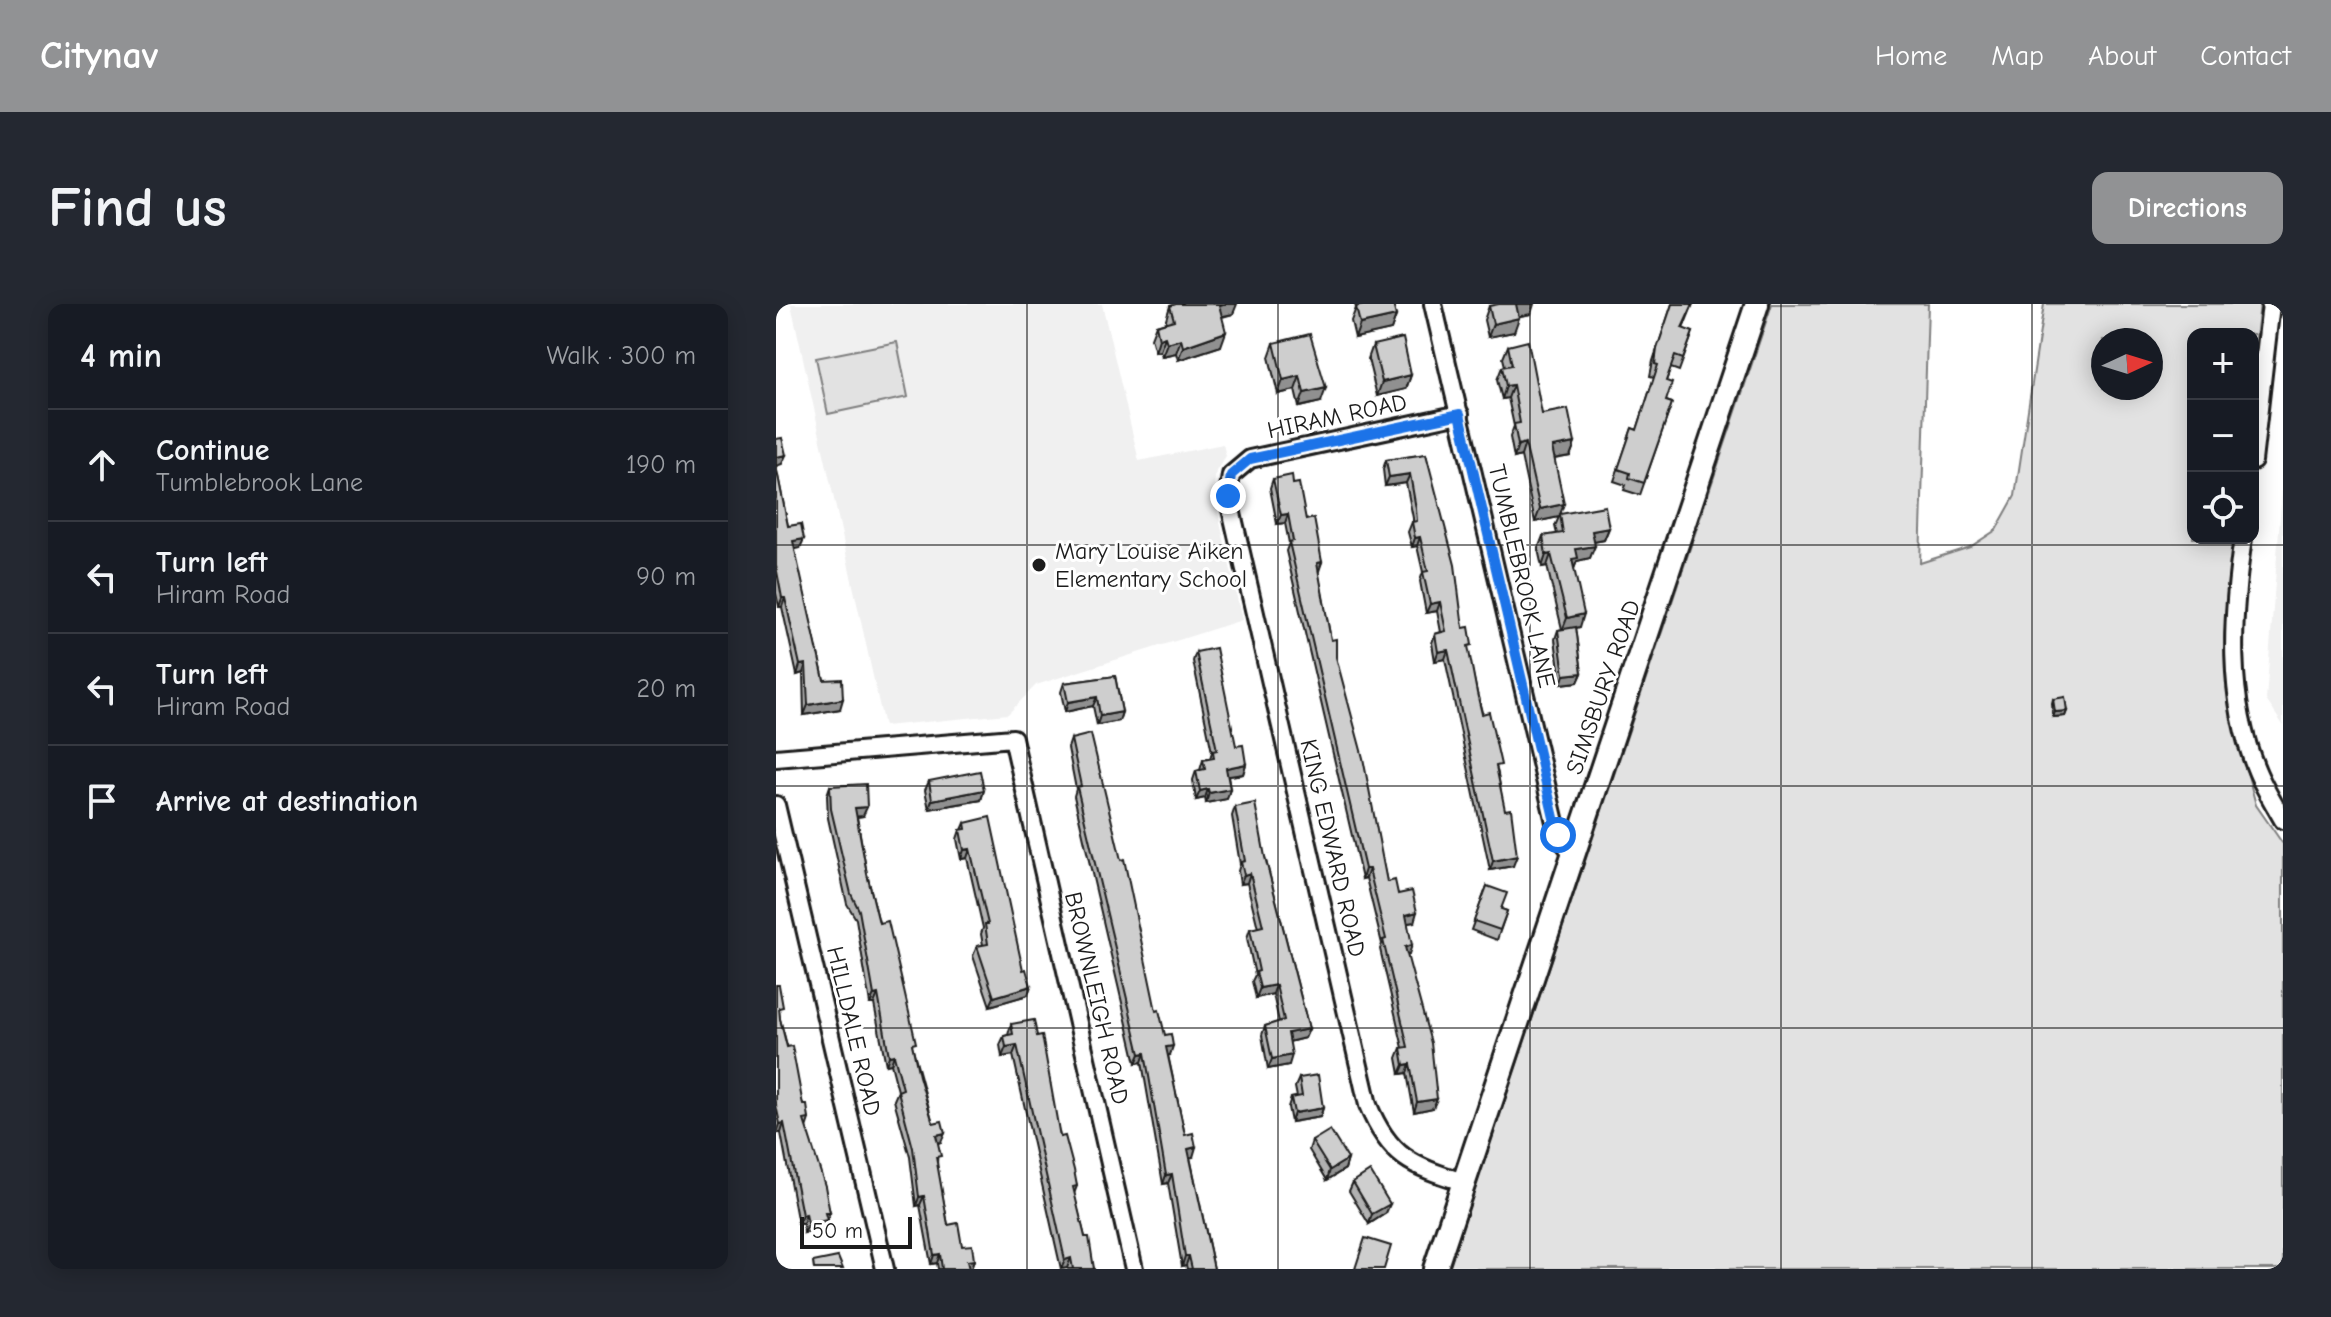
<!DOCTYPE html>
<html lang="en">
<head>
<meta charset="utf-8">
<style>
  :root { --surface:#171b24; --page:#242831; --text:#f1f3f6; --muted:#9ea1a6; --line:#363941; --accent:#919294 }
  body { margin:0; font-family:"Comic Neue",sans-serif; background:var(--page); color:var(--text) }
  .controls { position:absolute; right:24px; top:24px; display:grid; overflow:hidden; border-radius:16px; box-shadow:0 4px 20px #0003 }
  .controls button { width:72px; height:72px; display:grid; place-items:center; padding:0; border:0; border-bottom:2px solid var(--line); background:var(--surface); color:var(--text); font:40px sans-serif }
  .compass { position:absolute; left:1315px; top:24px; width:72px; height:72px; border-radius:50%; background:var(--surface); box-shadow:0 4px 20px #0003; rotate:86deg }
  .scale { position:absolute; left:24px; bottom:20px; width:112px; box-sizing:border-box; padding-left:8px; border:4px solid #1c1c1c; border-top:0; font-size:22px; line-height:28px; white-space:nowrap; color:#1c1c1c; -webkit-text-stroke:6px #fff; paint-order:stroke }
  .stop { position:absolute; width:24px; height:24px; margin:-18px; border:6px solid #1a73e8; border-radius:50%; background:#fff }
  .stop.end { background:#1a73e8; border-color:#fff; box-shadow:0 2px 8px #0008 }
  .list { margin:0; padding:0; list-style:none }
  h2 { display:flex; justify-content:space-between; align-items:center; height:104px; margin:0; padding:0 32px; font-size:34px }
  h2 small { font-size:26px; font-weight:400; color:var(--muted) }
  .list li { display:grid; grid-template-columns:52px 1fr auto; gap:24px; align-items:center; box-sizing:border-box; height:112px; padding:0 32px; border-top:2px solid var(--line) }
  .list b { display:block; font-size:30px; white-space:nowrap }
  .list p { margin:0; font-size:26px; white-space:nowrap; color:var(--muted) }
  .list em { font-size:26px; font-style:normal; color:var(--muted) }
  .icon { flex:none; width:44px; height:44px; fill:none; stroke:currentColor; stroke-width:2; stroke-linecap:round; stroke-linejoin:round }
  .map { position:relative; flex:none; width:1507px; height:965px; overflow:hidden; border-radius:16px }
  header { display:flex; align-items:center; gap:48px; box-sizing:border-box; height:112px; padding:0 40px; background:var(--accent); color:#fff }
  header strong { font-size:38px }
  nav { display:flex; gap:44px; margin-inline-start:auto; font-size:28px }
  .intro { display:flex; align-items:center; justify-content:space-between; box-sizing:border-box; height:192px; padding:0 48px }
  h1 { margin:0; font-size:56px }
  .button { padding:20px 36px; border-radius:16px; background:var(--accent); color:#fff; font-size:28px; font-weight:700 }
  main { display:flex; gap:48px; padding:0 48px }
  aside { flex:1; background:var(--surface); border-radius:16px; box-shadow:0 4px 20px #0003 }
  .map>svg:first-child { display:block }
  .built { fill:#f0f0f0 }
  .green { fill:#e2e2e2; stroke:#7f7f7f; stroke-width:2; fill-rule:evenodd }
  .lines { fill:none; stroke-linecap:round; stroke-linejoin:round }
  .minor-casing { stroke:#1c1c1c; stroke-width:22 }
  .major-casing { stroke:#1c1c1c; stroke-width:28 }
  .minor { stroke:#fff; stroke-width:16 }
  .major { stroke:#fff; stroke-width:22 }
  .wall { fill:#b1b1b1; stroke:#1c1c1c; stroke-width:2 }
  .shaded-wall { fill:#909090; stroke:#1c1c1c; stroke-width:2 }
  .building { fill:#cecece; stroke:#1c1c1c; stroke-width:2 }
  .route { stroke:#1a73e8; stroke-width:10 }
  .grid { fill:none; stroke:#1c1c1c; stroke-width:2; stroke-opacity:0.55 }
  .poi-dot { fill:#1c1c1c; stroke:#fff; stroke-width:3 }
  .labels { text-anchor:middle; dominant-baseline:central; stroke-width:6; stroke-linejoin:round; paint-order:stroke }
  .street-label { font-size:24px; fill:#1c1c1c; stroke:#fff }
  .poi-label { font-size:24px; fill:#1c1c1c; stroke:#fff; text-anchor:start }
</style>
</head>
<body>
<header>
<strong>Citynav</strong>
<nav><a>Home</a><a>Map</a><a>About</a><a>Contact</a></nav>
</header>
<div class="intro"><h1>Find us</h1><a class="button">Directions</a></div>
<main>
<aside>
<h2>4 min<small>Walk · 300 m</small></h2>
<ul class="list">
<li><svg class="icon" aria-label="ahead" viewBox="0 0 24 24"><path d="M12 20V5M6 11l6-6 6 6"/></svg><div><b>Continue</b><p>Tumblebrook Lane</p></div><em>190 m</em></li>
<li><svg class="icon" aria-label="left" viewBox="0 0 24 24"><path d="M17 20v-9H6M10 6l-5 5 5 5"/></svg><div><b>Turn left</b><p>Hiram Road</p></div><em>90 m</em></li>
<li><svg class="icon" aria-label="left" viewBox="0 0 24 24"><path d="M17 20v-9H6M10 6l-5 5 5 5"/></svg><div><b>Turn left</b><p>Hiram Road</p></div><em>20 m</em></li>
<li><svg class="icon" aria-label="arrive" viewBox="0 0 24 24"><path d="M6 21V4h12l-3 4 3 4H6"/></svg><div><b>Arrive at destination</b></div></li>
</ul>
</aside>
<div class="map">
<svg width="1507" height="965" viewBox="0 0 1507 965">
  <rect width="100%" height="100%" fill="#fff"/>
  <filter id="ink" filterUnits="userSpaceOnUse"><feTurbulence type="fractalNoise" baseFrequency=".0125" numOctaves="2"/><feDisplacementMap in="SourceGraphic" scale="16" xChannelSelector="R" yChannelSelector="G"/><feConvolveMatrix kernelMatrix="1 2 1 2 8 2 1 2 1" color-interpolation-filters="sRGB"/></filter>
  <g filter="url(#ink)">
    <g class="built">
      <polygon points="15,0 326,0 363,157 447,140 450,152 440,167 437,187 466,316 260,381 232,410 108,422"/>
      <polygon points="1507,173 1507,421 1490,396"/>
    </g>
    <g class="green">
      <path d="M996 0H1152L1144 259 1194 243 1220 226 1239 192 1268 0H1484L1477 60V30H1417V234H1458L1448 334 1459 423 1480 501 1507 540V965H672ZM1327 36H1375V84H1327Z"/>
      <polygon points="121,38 132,93 52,110 40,54"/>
    </g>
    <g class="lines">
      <defs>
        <g id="minor">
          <polyline points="657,0 782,531 797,550"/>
          <path d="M684 110 474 155 455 171 452 192 592 801C613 853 636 862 687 878"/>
          <polyline points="1477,157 1495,0"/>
          <path d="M1467 234C1456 310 1450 394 1481 467 1488 484 1498 500 1507 516"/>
          <polyline points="0,454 237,434 358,965"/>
          <polyline points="0,501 109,965"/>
        </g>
        <polyline id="major" points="659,965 981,0"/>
      </defs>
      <use href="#minor" class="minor-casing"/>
      <use href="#major" class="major-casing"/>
      <use href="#minor" class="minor"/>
      <use href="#major" class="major"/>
    </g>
    <g class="wall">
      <polygon points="579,0 617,0 620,12 615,26 579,34 575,17 580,4"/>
      <polygon points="896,0 917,0 907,25 917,28 903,67 895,64 890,77 890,97 896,99 864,191 848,186 850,181 838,177 856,124 861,126 878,73 874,72 877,57"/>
      <polygon points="394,2 457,10 446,13 445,42 402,56 400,49 386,52 384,47 379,48 375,34 380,21 390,18 390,15"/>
      <polygon points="713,2 755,10 742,12 738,28 712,33 708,16"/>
      <polygon points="498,39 545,98 523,103 519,86 502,90 493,53"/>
      <polygon points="597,41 635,71 630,85 601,92 592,55"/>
      <polygon points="732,42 766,110 799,139 794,152 778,155 785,210 833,224 828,236 818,238 814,254 801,257 798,265 804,323 800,324 806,369 802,378 785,380 779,335 782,326 786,325 771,262 766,263 762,245 767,232 781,230 779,222 783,213 759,218 745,152 738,154 734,133 738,122 732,94 726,95 721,76 726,63 729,62 727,54"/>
      <polygon points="650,150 701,389 722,470 737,562 714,566 669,355 659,357 656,339 659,330 665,328 661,307 650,309 644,277 647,268 641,242 636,243 632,228 636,218 637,218 637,214 630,179 609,182 607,165 610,156"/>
      <polygon points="0,162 12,222 24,244 18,245 48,376 64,405 28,411 27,369 21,371 6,303 3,303 0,289"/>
      <polygon points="497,175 517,180 546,258 542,267 555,336 560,353 611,578 622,590 638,618 631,619 633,650 631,651 657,804 638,808 631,769 624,770 621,754 625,744 627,744 604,645 606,640 590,574 586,575 510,247 513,239 509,219 501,220 494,184"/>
      <polygon points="420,348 460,442 470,460 467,470 452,472 454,485 451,495 430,499 429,494 420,496 417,476 420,467 424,466 427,456 434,454 436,448 417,357"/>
      <polygon points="339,372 346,408 343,417 321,421 317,402 289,408 285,388 288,379"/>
      <polygon points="1277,395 1291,407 1289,412 1277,413 1276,399"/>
      <polygon points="295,435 394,751 392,751 409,831 417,853 414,853 438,965 411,965 410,961 406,962 392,879 387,880 366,758 360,759 298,492 300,485 292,444"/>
      <polygon points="153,477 208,486 205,496 153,505 149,486"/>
      <polygon points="54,482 87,512 81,513 91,570 103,619 157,819 169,829 165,838 162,839 161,862 172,921 186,942 198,956 195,965 162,965 161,959 155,960 144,901 140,902 134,853 118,796 122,787 115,760 110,761 98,700 94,700 80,615 71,600 52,514 51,491"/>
      <polygon points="459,503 489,553 533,725 529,734 513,738 513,761 492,765 486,731 489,722 503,718 497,690 480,694 476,677 479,671 471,634 474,625 482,624 471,579 464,580 462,567 464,560 456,512"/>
      <polygon points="189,519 252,691 214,702 197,652 201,642 207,641 205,630 207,624 191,554 185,555 181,535 184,526 186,526"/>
      <polygon points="711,582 725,605 731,607 721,636 695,626"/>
      <polygon points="0,681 4,715 27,801 33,815 30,824 54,909 47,925 28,929 27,920 22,920 5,829 1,829 0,825"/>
      <polygon points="235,720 261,732 284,833 301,882 298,890 309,933 318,965 292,965 291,964 285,965 237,751 226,753 224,741 228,732 232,731"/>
      <polygon points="523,774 547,804 544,813 515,818 512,803 515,794 521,793 519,783"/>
      <polygon points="536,837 572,855 569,865 551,876 533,846"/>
      <polygon points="577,878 610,909 593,920 573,887"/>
    </g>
    <g class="shaded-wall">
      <polygon points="447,0 461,0 457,10 438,14 443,1"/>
      <polygon points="740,0 758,0 755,10 735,14"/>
      <polygon points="620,12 615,26 579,34 584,20"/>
      <polygon points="743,14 738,28 712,33 717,20"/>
      <polygon points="450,28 445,42 402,56 407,43"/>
      <polygon points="389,33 384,47 379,48 383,35"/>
      <polygon points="405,35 400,49 386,52 391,39"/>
      <polygon points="635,71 630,85 601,92 606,78"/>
      <polygon points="524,72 519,86 502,90 507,76"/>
      <polygon points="737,81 732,94 726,95 730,82"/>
      <polygon points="550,84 545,98 523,103 528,89"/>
      <polygon points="749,139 745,152 738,154 742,141"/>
      <polygon points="799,139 794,152 771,156 776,143"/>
      <polygon points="10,151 6,160 0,162 0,153"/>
      <polygon points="634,170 630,179 609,182 613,173"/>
      <polygon points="788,200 783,213 759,218 764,205"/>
      <polygon points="512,210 509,219 501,220 505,211"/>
      <polygon points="833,224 828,236 812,239 816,227"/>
      <polygon points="644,233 641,242 636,243 639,234"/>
      <polygon points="28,235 24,244 13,246 17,237"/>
      <polygon points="819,242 814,254 801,257 797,267 791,268 800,245"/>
      <polygon points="775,250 771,262 766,263 770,251"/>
      <polygon points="546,258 543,267 537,268 541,259"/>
      <polygon points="6,294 9,294 6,303 3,303"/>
      <polygon points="664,298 661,307 650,309 654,300"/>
      <polygon points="808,310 804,323 786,327 791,314"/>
      <polygon points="672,346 669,355 659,357 662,348"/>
      <polygon points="30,360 27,369 21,371 24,361"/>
      <polygon points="806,369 802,378 785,380 788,371"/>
      <polygon points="321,393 317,402 289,408 292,398"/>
      <polygon points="67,395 64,405 28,411 32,401"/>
      <polygon points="1291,407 1289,412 1277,413 1279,408"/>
      <polygon points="346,408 343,417 321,421 324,412"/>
      <polygon points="470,460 467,470 447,473 450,464"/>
      <polygon points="432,485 429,494 420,496 424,487"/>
      <polygon points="454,485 451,495 430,499 433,489"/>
      <polygon points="208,486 205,496 153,505 156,496"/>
      <polygon points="91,503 87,512 76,513 79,504"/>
      <polygon points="194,545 191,554 185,555 188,546"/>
      <polygon points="741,552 737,562 714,566 717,557"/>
      <polygon points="589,565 593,565 590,574 586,575"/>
      <polygon points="474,569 471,579 464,580 468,571"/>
      <polygon points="641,608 638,618 626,620 630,611"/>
      <polygon points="636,641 633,650 625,652 629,643"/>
      <polygon points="500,681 497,690 480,694 484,684"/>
      <polygon points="255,682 252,691 214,702 218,693"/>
      <polygon points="102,690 98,700 94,700 98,691"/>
      <polygon points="533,725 529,734 508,739 512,729"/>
      <polygon points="241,741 237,751 226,753 230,743"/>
      <polygon points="397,742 394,751 387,752 390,743"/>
      <polygon points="369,749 366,758 360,759 364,750"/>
      <polygon points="118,751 115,760 110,761 113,752"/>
      <polygon points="516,751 513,761 492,765 496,755"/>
      <polygon points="634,760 631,769 624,770 628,761"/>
      <polygon points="661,795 657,804 638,808 641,798"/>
      <polygon points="547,804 544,813 515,818 518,809"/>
      <polygon points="8,819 5,829 1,829 4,820"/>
      <polygon points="169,829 165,838 157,840 160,831"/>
      <polygon points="420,843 417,853 409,854 412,845"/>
      <polygon points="572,855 569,865 551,876 554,866"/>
      <polygon points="396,870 392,879 387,880 390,871"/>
      <polygon points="148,892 144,901 140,902 143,893"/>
      <polygon points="614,900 610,909 593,920 596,910"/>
      <polygon points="49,909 54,909 47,925 28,929 32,920"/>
      <polygon points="30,910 27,920 22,920 26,911"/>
      <polygon points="164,950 161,959 155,960 158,951"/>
      <polygon points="409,952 413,952 410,961 406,962"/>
      <polygon points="295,954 291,964 285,965 289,956"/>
      <polygon points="198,956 195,965 188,965 191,957"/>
    </g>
    <g class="building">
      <polygon points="400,0 447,0 443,1 450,28 407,43 405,35 391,39 389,33 383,35 380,21 398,16 394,2"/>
      <polygon points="587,0 617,0 620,12 584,20 580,3 587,1"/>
      <polygon points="723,0 740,0 743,14 717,20 713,2"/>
      <polygon points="896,0 917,0 906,24 917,28 907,55 899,52 890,77 896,79 890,97 896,99 868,179 853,174 854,169 842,165 856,124 861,126 882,61 879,60 881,45"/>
      <polygon points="534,30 550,84 528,89 524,72 507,76 498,39"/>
      <polygon points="627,34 635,71 606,78 597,41"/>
      <polygon points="752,37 766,110 792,105 799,139 776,143 788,200 764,205 749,139 742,141 738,120 744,119 737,81 730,82 726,63 736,61 732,42"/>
      <polygon points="6,134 10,151 0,153 0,135"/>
      <polygon points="650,150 679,261 687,324 693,323 696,341 692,342 701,389 706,410 713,408 725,461 720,462 729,506 735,505 741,552 717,557 672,346 662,348 659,330 670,327 664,298 654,300 647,268 652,267 644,233 639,234 636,218 641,217 640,205 634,170 613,173 610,156"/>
      <polygon points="0,162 12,222 25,220 28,235 17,237 48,376 66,375 67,395 32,401 30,360 24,361 9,294 6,294 0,262"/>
      <polygon points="516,171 517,180 523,179 530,216 538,214 546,258 541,259 555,336 560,335 560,353 587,454 611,578 619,576 622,590 636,587 641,608 630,611 636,641 629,643 655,739 661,795 641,798 634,760 628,761 625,744 632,743 607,636 610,635 593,565 589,565 513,238 517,237 512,210 505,211 497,175"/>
      <polygon points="829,202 833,224 816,227 819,242 800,245 802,254 796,255 808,310 791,314 775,250 770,251 767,232 787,229 784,210"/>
      <polygon points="800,323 806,369 788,371 782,326"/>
      <polygon points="440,344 460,442 467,441 470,460 450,464 454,485 433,489 432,485 424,487 420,467 429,465 427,456 438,454 437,447 441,446 420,348"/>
      <polygon points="339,372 346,408 324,412 321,393 292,398 288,379"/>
      <polygon points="1289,393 1291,407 1279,408 1277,395"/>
      <polygon points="315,430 345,556 348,555 380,707 383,706 389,731 395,730 397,742 390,743 409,831 417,829 420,843 412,845 438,965 416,965 413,952 409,952 396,870 390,871 369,749 364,750 301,483 305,482 295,435"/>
      <polygon points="204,467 208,486 156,496 153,477"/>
      <polygon points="90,480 91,503 79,504 91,570 103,619 112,617 140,739 136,740 143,772 157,819 166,817 169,829 160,831 165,852 160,853 172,921 182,919 186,942 196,941 198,956 191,957 193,965 166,965 164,950 158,951 148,892 143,893 137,844 122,787 127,785 118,751 113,752 102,690 98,691 83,606 75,590 55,505 54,482"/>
      <polygon points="479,499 489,553 533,725 512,729 516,751 496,755 489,722 508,716 500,681 484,684 480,668 483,667 474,625 487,622 474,569 468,571 465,558 469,557 459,503"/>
      <polygon points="214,513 247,666 250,665 255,682 218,693 201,642 212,640 209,620 212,620 194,545 188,546 184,526 190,525 189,519"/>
      <polygon points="711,582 731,589 725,605 731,607 724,626 698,617"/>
      <polygon points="0,681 3,681 7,703 3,704 4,715 11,743 16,742 27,801 31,801 33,815 28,816 49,882 54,909 49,909 51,916 32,920 30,910 26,911 8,819 4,820 0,801"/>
      <polygon points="258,716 261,732 266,731 284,833 289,832 298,866 301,882 297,883 309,933 313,933 318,965 297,965 295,954 289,956 241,741 230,743 228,732 237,730 235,720"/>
      <polygon points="542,771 547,804 518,809 515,794 526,792 523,774"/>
      <polygon points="554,826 572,855 554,866 536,837"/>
      <polygon points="594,867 614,900 596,910 577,878"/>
      <polygon points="589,934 615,942 608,965 579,965"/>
      <polygon points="62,953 67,965 38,965 37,958"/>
    </g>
  </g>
  <g class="lines" filter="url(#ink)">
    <polyline class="route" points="452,192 455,171 474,155 684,110 782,531"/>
  </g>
  <path class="grid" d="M251 0V965M502 0V965M754 0V965M1005 0V965M1256 0V965M0 241H1507M0 482H1507M0 724H1507"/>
  <circle class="poi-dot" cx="263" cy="261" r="8"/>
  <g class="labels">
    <g class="street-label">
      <text transform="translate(561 112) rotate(-12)">HIRAM ROAD</text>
      <text transform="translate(746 272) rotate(77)">TUMBLEBROOK LANE</text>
      <text transform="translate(827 383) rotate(-71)">SIMSBURY ROAD</text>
      <text transform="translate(557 544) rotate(77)">KING EDWARD ROAD</text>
      <text transform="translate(321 694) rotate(77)">BROWNLEIGH ROAD</text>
      <text transform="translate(78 727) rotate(77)">HILLDALE ROAD</text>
    </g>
    <g class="poi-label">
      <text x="279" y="247">Mary Louise Aiken<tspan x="279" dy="28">Elementary School</tspan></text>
    </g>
  </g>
</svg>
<div class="controls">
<button>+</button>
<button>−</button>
<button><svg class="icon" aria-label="locate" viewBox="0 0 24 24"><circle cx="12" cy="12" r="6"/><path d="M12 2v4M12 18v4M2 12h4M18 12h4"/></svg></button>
</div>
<svg class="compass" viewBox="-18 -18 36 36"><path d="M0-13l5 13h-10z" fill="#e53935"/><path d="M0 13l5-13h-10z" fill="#9ea1a6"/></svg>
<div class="scale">50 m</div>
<div class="stop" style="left:782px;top:531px"></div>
<div class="stop end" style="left:452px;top:192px"></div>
</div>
</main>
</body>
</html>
